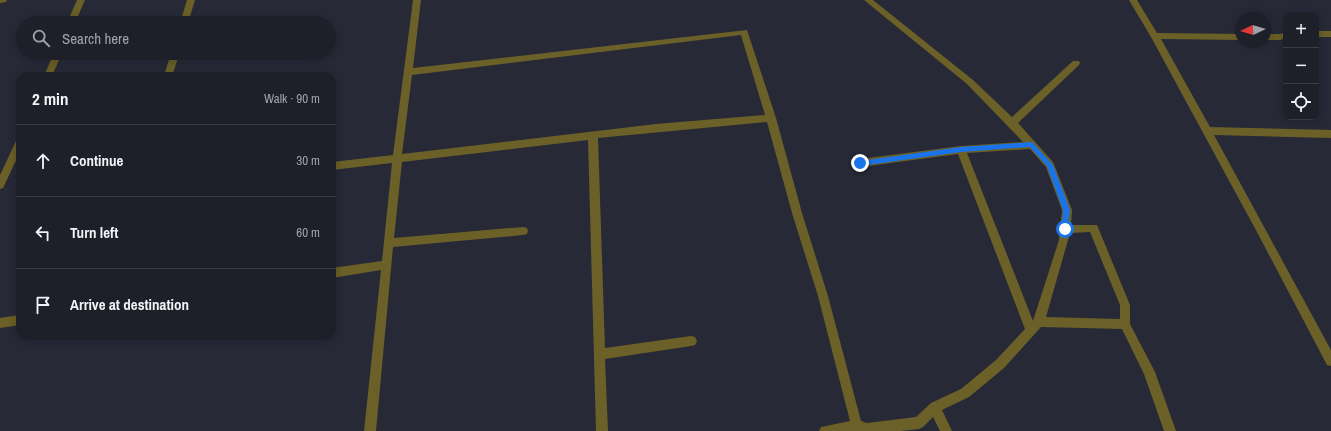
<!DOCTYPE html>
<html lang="en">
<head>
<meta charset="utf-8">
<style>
  :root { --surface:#1d1f29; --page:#252731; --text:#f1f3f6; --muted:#a0a2a8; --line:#3b3d46 }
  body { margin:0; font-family:"Archivo Narrow",sans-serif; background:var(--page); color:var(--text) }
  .controls { position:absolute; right:12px; top:12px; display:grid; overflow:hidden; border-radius:8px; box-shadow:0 2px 10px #0003 }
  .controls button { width:36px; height:36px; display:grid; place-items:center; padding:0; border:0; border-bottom:1px solid var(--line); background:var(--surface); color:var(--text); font:20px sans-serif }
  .compass { position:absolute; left:1235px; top:12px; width:36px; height:36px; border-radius:50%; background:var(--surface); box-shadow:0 2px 10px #0003; rotate:266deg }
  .stop { position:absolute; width:12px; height:12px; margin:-9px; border:3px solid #1a73e8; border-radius:50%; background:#fff }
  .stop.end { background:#1a73e8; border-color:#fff; box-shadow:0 1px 4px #0008 }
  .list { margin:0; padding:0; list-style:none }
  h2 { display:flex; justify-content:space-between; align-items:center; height:52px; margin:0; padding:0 16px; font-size:17px }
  h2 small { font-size:13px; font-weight:400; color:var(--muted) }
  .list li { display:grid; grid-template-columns:26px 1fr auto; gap:12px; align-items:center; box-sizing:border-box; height:72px; padding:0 16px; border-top:1px solid var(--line) }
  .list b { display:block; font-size:15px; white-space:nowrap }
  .list em { font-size:13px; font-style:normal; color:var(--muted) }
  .icon { flex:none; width:22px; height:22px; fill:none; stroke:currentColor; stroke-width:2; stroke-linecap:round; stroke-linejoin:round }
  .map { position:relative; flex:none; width:1331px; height:431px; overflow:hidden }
  .search { position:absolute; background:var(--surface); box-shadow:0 2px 10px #0003; left:16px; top:16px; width:320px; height:44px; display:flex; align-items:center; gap:10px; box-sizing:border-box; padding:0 14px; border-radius:22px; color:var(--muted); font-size:15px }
  .panel { position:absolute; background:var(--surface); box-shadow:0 2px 10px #0003; left:16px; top:72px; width:320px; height:268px; border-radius:12px }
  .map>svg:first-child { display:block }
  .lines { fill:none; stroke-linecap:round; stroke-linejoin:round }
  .street { fill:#6b6027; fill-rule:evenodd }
  .route { fill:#1a73e8 }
</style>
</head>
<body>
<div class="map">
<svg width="1331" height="431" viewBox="0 0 1331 431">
  <rect width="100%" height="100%" fill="#272937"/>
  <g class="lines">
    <g class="street">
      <polygon points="0,0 7,0 6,2 0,3"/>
      <polygon points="77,0 85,0 75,23 67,23"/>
      <polygon points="187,0 195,0 188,23 180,23"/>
      <path d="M413 0H421L413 68 747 30 776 118 802 213 828 296 861 421 867 423 916 417 931 403 961 389 996 360 1025 329 958 154 860 167 855 163 860 159 961 146 1023 142 967 84 864 0H873L973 80 1012 117 1073 61H1079L1080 63 1079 65 1018 123 1053 162 1072 210 1071 225H1097L1130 305V324L1155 372 1176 431H1164L1144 374 1122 329 1041 327 1004 368 969 397 942 410 952 431H940L933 417 923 427 919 429 901 431H819L821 427 850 421 818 296 792 213 767 122 598 138 605 348 691 336 695 337 697 341 695 345 691 346 605 359 608 431H596L588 140 402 162 394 238 523 227 527 228 528 231 527 234 523 235 393 247 376 431H364L381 270 332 278V268L382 261 392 163 332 170V162L393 155ZM741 35 765 115 656 124 402 154 412 75ZM1030 149 1046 167 1062 210 1059 240 1033 321 967 153ZM1090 232 1120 305V319L1046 317 1070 233Z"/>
      <polygon points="1129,0 1137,0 1157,33 1241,34 1241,40 1161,39 1210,127 1331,130 1331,138 1214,135 1331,350 1331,366 1327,365 1258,234 1151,37"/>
      <rect x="1316" y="31" width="15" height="6"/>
      <polygon points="1286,32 1286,38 1280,40 1265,40 1265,34 1280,34"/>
      <polygon points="54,53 62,53 52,76 44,76"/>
      <polygon points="196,53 192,56 178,58 172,76 164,76 171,53"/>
      <polygon points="20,138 20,152 3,188 0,189 0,175 17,139"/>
      <polygon points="20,315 20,325 0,328 0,318"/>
    </g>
  </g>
  <polygon class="route" points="1032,142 1053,165 1070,210 1067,231 1065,232 1062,229 1063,210 1047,166 1030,147 961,152 860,166 856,163 860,161 961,147"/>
</svg>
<div class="controls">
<button>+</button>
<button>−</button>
<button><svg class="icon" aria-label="locate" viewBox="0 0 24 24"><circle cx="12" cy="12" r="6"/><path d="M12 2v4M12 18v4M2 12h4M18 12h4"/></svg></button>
</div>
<svg class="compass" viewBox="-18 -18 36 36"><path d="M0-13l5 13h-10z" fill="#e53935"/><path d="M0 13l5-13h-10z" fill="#a0a2a8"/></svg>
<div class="stop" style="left:1065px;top:229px"></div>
<div class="stop end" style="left:860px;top:163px"></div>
<div class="search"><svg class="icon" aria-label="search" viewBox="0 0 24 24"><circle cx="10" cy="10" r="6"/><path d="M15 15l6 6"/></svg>Search here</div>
<section class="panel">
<h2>2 min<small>Walk · 90 m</small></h2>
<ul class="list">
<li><svg class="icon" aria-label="ahead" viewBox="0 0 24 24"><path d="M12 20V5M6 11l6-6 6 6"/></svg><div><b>Continue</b></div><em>30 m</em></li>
<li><svg class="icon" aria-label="left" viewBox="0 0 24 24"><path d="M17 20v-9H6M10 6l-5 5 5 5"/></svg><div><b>Turn left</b></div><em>60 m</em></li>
<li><svg class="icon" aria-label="arrive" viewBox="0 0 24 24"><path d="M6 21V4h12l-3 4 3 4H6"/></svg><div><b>Arrive at destination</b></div></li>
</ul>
</section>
</div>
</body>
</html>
